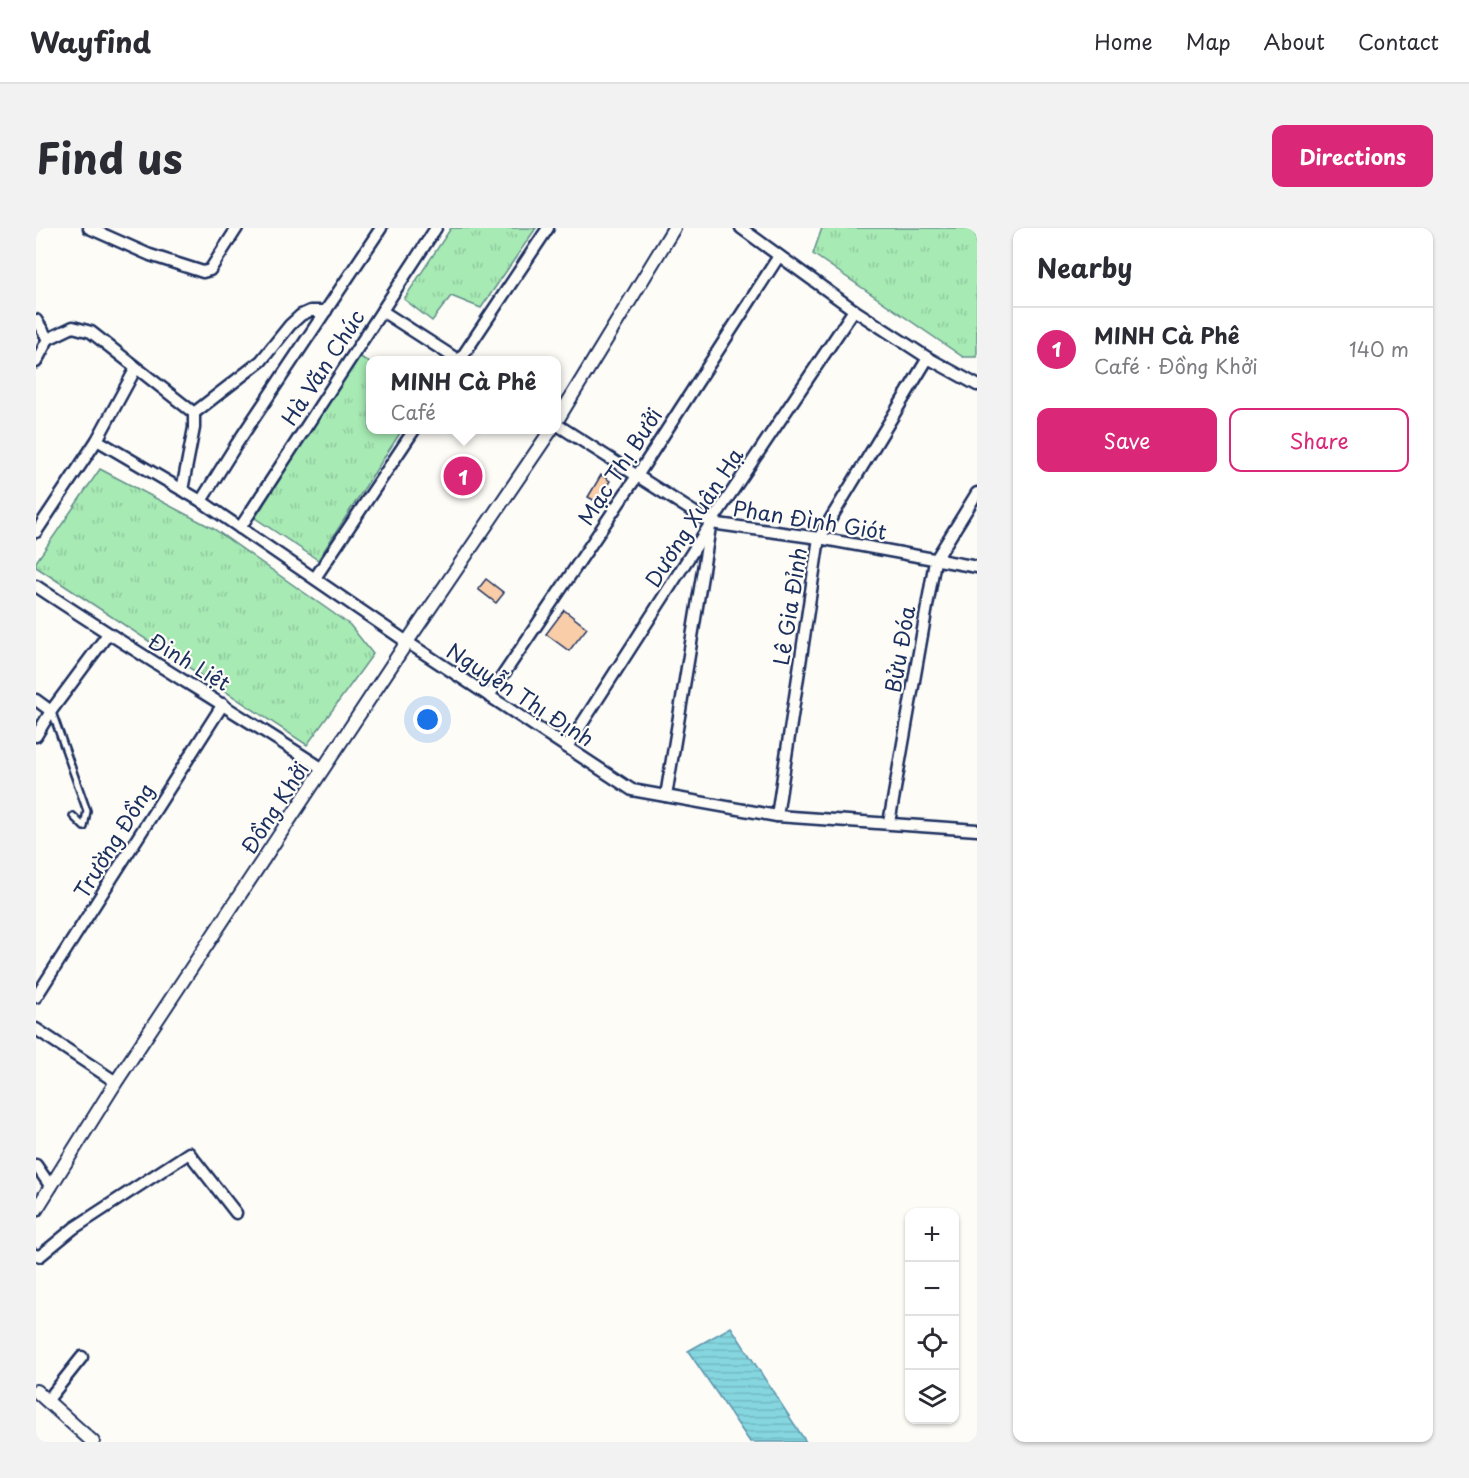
<!DOCTYPE html>
<html lang="en">
<head>
<meta charset="utf-8">
<style>
  :root { --surface:#fff; --page:#f2f2f3; --text:#2b2b33; --muted:#7c7c81; --line:#e1e1e2; --accent:#db2777 }
  body { margin:0; font-family:"Playpen Sans",sans-serif; background:var(--page); color:var(--text) }
  .controls { position:absolute; right:18px; bottom:18px; display:grid; overflow:hidden; border-radius:12px; box-shadow:0 2px 4px #0004 }
  .controls button { width:54px; height:54px; display:grid; place-items:center; padding:0; border:0; border-bottom:2px solid var(--line); background:var(--surface); color:var(--text); font:30px sans-serif }
  .you { position:absolute; left:392px; top:492px; width:21px; height:21px; margin:-15px; border:4px solid #fff; border-radius:50%; background:#1a73e8; box-shadow:0 0 0 9px #1a73e833 }
  .badge { display:grid; place-items:center; width:39px; height:39px; border-radius:50%; background:var(--accent); color:#fff; font-size:20px; font-weight:700 }
  .pin { position:absolute; translate:-50% -50%; border:3px solid #fff; box-shadow:0 2px 6px #0006 }
  .popup { position:absolute; left:330px; top:128px; width:195px; height:78px; box-sizing:border-box; display:grid; place-content:center; border-radius:12px; background:var(--surface); filter:drop-shadow(0 2px 4px #0005); font-size:20px; white-space:nowrap; color:var(--muted) }
  .popup b { font-size:22px; color:var(--text) }
  .popup::after { content:''; position:absolute; left:50%; top:100%; margin-left:-12px; border:12px solid transparent; border-top-color:var(--surface) }
  .list { margin:0; padding:0; list-style:none }
  h2 { display:flex; justify-content:space-between; align-items:center; height:78px; margin:0; padding:0 24px; font-size:26px }
  h2 small { font-size:20px; font-weight:400; color:var(--muted) }
  .list li { display:grid; grid-template-columns:39px 1fr auto; gap:18px; align-items:center; box-sizing:border-box; height:84px; padding:0 24px; border-top:2px solid var(--line) }
  .list b { display:block; font-size:22px; white-space:nowrap }
  .list p { margin:0; font-size:20px; white-space:nowrap; color:var(--muted) }
  .list em { font-size:20px; font-style:normal; color:var(--muted) }
  .actions { display:flex; gap:12px; padding:18px 24px }
  .actions a { flex:1; padding:14px 0; border:2px solid var(--accent); border-radius:12px; text-align:center; font-size:21px; color:var(--accent) }
  .actions .main { background:var(--accent); color:#fff }
  .icon { flex:none; width:33px; height:33px; fill:none; stroke:currentColor; stroke-width:2; stroke-linecap:round; stroke-linejoin:round }
  .map { position:relative; flex:none; width:941px; height:1214px; overflow:hidden; border-radius:12px }
  header { display:flex; align-items:center; gap:36px; box-sizing:border-box; height:84px; padding:0 30px; background:var(--surface); border-bottom:2px solid var(--line) }
  header strong { font-size:28px }
  nav { display:flex; gap:33px; margin-inline-start:auto; font-size:21px }
  .intro { display:flex; align-items:center; justify-content:space-between; box-sizing:border-box; height:144px; padding:0 36px }
  h1 { margin:0; font-size:42px }
  .button { padding:15px 27px; border-radius:12px; background:var(--accent); color:#fff; font-size:21px; font-weight:700 }
  main { display:flex; gap:36px; padding:0 36px }
  aside { flex:1; background:var(--surface); border-radius:12px; box-shadow:0 2px 4px #0004 }
  .map>svg:first-child { display:block }
  .grass { fill:url(#grass-tufts); stroke:#618c89; stroke-width:1.5 }
  .water { fill:url(#water-rules); stroke:#5b93ab; stroke-width:1.5 }
  .building { fill:#f9cda8; stroke:#1b2f5e; stroke-width:1.5 }
  .lines { fill:none; stroke-linecap:round; stroke-linejoin:round }
  .service-casing { stroke:#1b2f5e; stroke-width:10 }
  .minor-casing { stroke:#1b2f5e; stroke-width:15 }
  .tertiary-casing { stroke:#1b2f5e; stroke-width:16 }
  .service { stroke:#fdfcf7; stroke-width:5 }
  .minor { stroke:#fdfcf7; stroke-width:10 }
  .tertiary { stroke:#fdfcf7; stroke-width:12 }
  .labels { text-anchor:middle; dominant-baseline:central; stroke-width:4.5; stroke-linejoin:round; paint-order:stroke }
  .street-label { font-size:21px; fill:#1b2f5e; stroke:#fdfcf7 }
</style>
</head>
<body>
<header>
<strong>Wayfind</strong>
<nav><a>Home</a><a>Map</a><a>About</a><a>Contact</a></nav>
</header>
<div class="intro"><h1>Find us</h1><a class="button">Directions</a></div>
<main>
<div class="map">
<svg width="941" height="1214" viewBox="0 0 941 1214">
  <defs>
    <pattern id="grass-tufts" width="24" height="20" patternUnits="userSpaceOnUse" patternTransform="scale(1.5)"><rect width="24" height="20" fill="#a7eab4"/><path d="M3 7l-1-3M5 7V3M7 7l1-3M15 17l-1-3M17 17v-4M19 17l1-3" fill="none" stroke="#8fc99d"/></pattern>
    <pattern id="water-rules" width="6" height="5" patternUnits="userSpaceOnUse" patternTransform="scale(1.5)"><rect width="6" height="5" fill="#85d6df"/><path d="M0 2.5h6" fill="none" stroke="#72b8c2"/></pattern>
  </defs>
  <rect width="100%" height="100%" fill="#fdfcf7"/>
  <filter id="ink" filterUnits="userSpaceOnUse"><feTurbulence type="fractalNoise" baseFrequency=".0167" numOctaves="2"/><feDisplacementMap in="SourceGraphic" scale="12" xChannelSelector="R" yChannelSelector="G"/><feConvolveMatrix kernelMatrix="1 2 1 2 8 2 1 2 1" color-interpolation-filters="sRGB"/></filter>
  <g filter="url(#ink)">
    <g class="grass">
      <polygon points="415,0 500,0 445,80 415,68 396,93 368,71"/>
      <polygon points="786,0 941,0 941,129 927,129 777,26"/>
      <polygon points="323,128 334,135 334,202 366,202 282,332 219,290"/>
      <polygon points="64,241 178,301 314,397 337,426 271,517 0,339 0,334"/>
    </g>
    <polygon class="water" points="695,1099 770,1214 714,1214 652,1123"/>
    <g class="building">
      <polygon points="565,247 574,253 561,274 552,269"/>
      <polygon points="450,351 468,365 460,375 442,361"/>
      <polygon points="528,382 551,400 533,423 510,406"/>
    </g>
    <g class="lines">
      <defs>
        <polyline id="service" points="16,484 51,583 48,599 37,588"/>
        <g id="minor">
          <polyline points="53,0 114,27 167,44 174,42 201,0"/>
          <polyline points="705,0 818,82 892,130 941,157"/>
          <polyline points="346,83 422,132"/>
          <polyline points="0,92 12,111 37,99 55,104 158,185 158,200 146,262"/>
          <polyline points="424,132 512,0"/>
          <polyline points="0,134 12,111"/>
          <polyline points="158,185 225,133 254,97 265,87 274,83 290,83"/>
          <polyline points="520,196 675,295 783,310 941,339"/>
          <polyline points="61,212 165,273 371,414 596,562 741,588 941,602"/>
          <polyline points="165,273 200,217 345,0"/>
          <polyline points="204,300 400,0"/>
          <polyline points="0,304 61,212 100,140"/>
          <polyline points="279,350 378,202"/>
          <path d="M0 358C94 421 192 479 287 541"/>
          <polyline points="453,468 601,248 743,28"/>
          <polyline points="0,472 15,483"/>
          <polyline points="0,508 15,483 72,406"/>
          <polyline points="531,519 675,295 818,82"/>
          <polyline points="630,568 674,299"/>
          <polyline points="741,588 783,310 892,130"/>
          <polyline points="853,595 899,333 941,265"/>
          <polyline points="0,769 187,476"/>
          <polyline points="0,801 80,854"/>
          <polyline points="0,937 15,959"/>
          <polyline points="0,1027 4,1028 38,1000 153,925 200,985"/>
          <polyline points="11,1173 46,1129"/>
        </g>
        <g id="tertiary">
          <polyline points="520,194 638,0"/>
          <polyline points="0,982 80,854 371,414 515,202"/>
          <polyline points="0,1163 57,1214"/>
        </g>
      </defs>
      <use href="#service" class="service-casing"/>
      <use href="#minor" class="minor-casing"/>
      <use href="#tertiary" class="tertiary-casing"/>
      <use href="#service" class="service"/>
      <use href="#minor" class="minor"/>
      <use href="#tertiary" class="tertiary"/>
    </g>
  </g>
  <g class="labels">
    <g class="street-label">
      <text transform="translate(286 139) rotate(-57)">Hà Văn Chúc</text>
      <text transform="translate(583 238) rotate(-57)">Mạc Thị Bưởi</text>
      <text transform="translate(657 289) rotate(-57)">Dương Xuân Hạ</text>
      <text transform="translate(774 291) rotate(9)">Phan Đình Giót</text>
      <text transform="translate(753 378) rotate(-81)">Lê Gia Đỉnh</text>
      <text transform="translate(863 421) rotate(-80)">Bửu Đóa</text>
      <text transform="translate(154 433) rotate(31)">Đinh Liệt</text>
      <text transform="translate(485 466) rotate(33)">Nguyễn Thị Định</text>
      <text transform="translate(238 579) rotate(-57)">Đồng Khởi</text>
      <text transform="translate(77 612) rotate(-58)">Trường Đồng</text>
    </g>
  </g>
</svg>
<div class="controls">
<button>+</button>
<button>−</button>
<button><svg class="icon" aria-label="locate" viewBox="0 0 24 24"><circle cx="12" cy="12" r="6"/><path d="M12 2v4M12 18v4M2 12h4M18 12h4"/></svg></button>
<button><svg class="icon" aria-label="layers" viewBox="0 0 24 24"><path d="M12 4l9 5-9 5-9-5zM3 14l9 5 9-5"/></svg></button>
</div>
<div class="you"></div>
<div class="pin badge" style="left:427px;top:248px">1</div>
<div class="popup"><b>MINH Cà Phê</b>Café</div>
</div>
<aside>
<h2>Nearby<small></small></h2>
<ul class="list">
<li><span class="badge">1</span><div><b>MINH Cà Phê</b><p>Café · Đồng Khởi</p></div><em>140 m</em></li>
</ul>
<div class="actions"><a class="main">Save</a><a>Share</a></div>
</aside>
</main>
</body>
</html>
